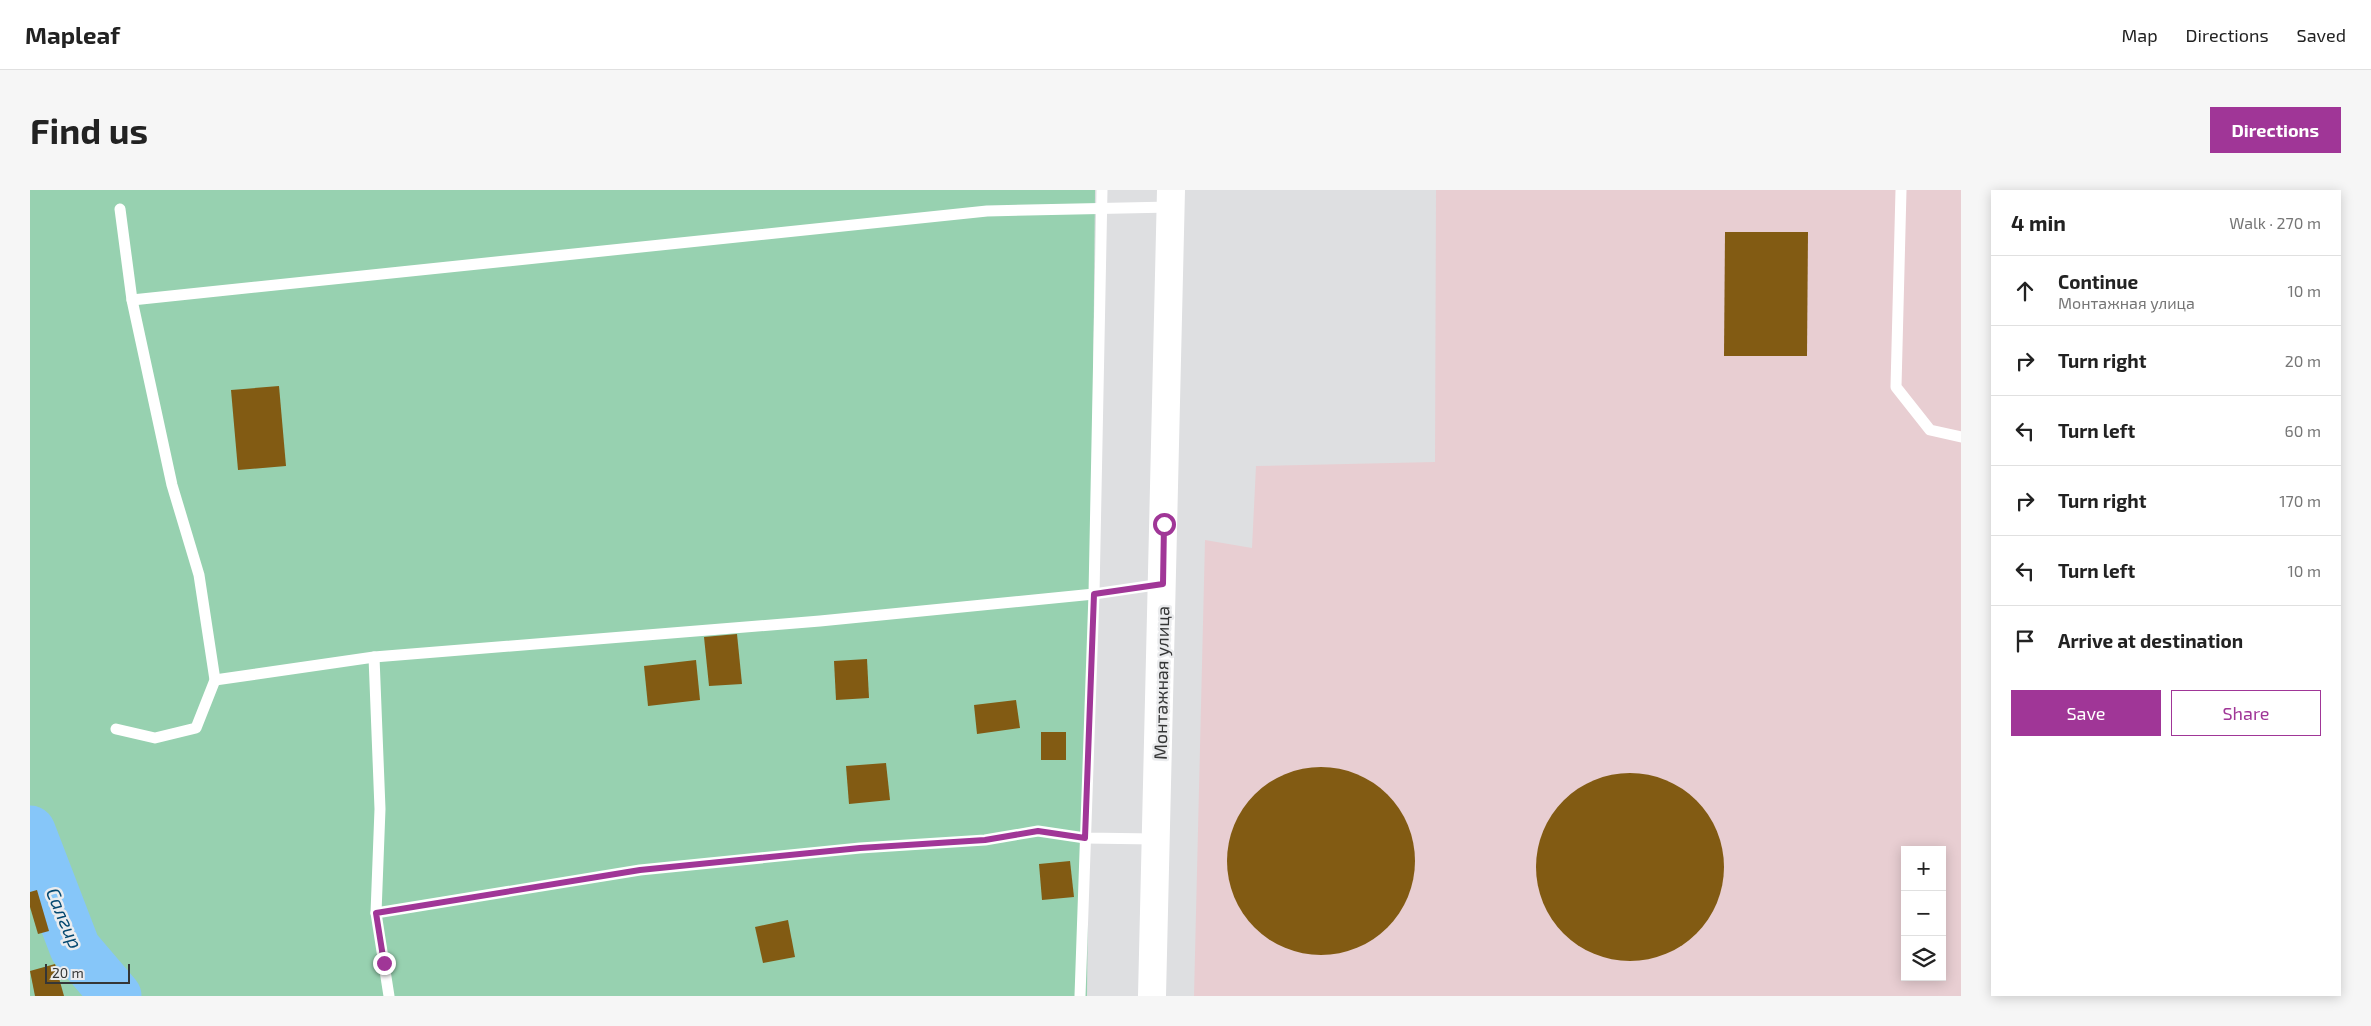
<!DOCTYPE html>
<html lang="en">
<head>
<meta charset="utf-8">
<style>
  :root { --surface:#fff; --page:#f6f6f6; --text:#222; --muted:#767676; --line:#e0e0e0; --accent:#a03697 }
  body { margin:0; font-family:"Exo 2",sans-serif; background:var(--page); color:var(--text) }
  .controls { position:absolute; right:15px; bottom:15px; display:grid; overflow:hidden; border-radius:0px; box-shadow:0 2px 12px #0003 }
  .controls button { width:45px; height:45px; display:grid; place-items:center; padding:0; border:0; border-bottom:1px solid var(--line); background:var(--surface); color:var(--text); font:25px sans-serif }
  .scale { position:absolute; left:15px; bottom:12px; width:85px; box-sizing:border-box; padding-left:5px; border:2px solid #353636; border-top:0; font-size:14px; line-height:18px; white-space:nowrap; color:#353636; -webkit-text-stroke:4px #ebecee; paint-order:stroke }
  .stop { position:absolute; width:15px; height:15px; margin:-11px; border:4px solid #a03697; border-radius:50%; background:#fff }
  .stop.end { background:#a03697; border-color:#fff; box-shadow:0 1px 5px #0008 }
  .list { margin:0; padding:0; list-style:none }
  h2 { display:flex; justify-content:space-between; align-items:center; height:65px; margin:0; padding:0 20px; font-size:21px }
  h2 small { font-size:16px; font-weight:400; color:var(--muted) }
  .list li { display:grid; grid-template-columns:32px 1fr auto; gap:15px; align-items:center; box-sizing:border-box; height:70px; padding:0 20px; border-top:1px solid var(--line) }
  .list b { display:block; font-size:19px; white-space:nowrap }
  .list p { margin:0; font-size:16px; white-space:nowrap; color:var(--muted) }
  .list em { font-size:16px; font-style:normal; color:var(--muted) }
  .actions { display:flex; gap:10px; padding:15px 20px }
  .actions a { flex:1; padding:11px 0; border:1px solid var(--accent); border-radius:0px; text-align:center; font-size:18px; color:var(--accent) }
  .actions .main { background:var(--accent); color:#fff }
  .icon { flex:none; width:28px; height:28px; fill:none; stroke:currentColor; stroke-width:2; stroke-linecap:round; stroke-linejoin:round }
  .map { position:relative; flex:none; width:1931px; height:806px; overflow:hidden; border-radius:0px }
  header { display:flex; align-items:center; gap:30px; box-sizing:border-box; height:70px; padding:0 25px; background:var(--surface); border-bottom:1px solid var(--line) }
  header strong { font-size:24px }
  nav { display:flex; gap:28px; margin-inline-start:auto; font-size:18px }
  .intro { display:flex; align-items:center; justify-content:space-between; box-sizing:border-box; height:120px; padding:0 30px }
  h1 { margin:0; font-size:35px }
  .button { padding:12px 22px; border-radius:0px; background:var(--accent); color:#fff; font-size:18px; font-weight:700 }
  main { display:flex; gap:30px; padding:0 30px }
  aside { flex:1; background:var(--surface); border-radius:0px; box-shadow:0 2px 12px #0003 }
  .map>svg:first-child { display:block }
  .industrial { fill:#e8ced2; fill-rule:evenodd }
  .green { fill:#97d1b0 }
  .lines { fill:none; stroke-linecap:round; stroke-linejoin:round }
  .river { stroke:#86c6f9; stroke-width:51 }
  .building { fill:#825b13 }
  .lane { stroke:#fff; stroke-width:11 }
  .secondary { stroke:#fff; stroke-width:28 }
  .route { stroke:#a03697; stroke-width:6 }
  .labels { text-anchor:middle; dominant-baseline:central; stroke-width:5; stroke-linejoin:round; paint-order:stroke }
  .street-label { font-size:18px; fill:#353636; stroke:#ebecee }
  .water-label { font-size:19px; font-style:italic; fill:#044870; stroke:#ebecee }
</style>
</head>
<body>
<header>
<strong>Mapleaf</strong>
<nav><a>Map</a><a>Directions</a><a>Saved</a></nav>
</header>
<div class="intro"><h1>Find us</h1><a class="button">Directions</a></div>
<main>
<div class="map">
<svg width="1931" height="806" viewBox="0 0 1931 806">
  <rect width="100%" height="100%" fill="#dedfe1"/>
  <path class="industrial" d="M1406 0H1931V806H1164L1175 350 1222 358 1226 276 1405 272ZM1875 660H1912V787H1875Z"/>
  <polygon class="green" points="0,0 1065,0 1057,806 0,806"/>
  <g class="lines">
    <polyline class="river" points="0,641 45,758 86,806"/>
  </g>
  <g class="building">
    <polygon points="1695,42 1778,42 1777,166 1694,166"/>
    <polygon points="249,196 256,276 208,280 201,200"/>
    <polygon points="707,444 712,494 679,496 674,447"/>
    <polygon points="837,469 839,508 806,510 804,471"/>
    <polygon points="666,470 670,510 618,516 614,476"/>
    <polygon points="986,510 990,538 947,544 944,515"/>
    <rect x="1011" y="542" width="25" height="28"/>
    <polygon points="856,573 860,610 819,614 816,576"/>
    <circle cx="1291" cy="671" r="94"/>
    <circle cx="1600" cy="677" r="94"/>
    <polygon points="1040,671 1044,707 1012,710 1009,674"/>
    <polygon points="7,700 19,741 8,744 0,717 0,702"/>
    <polygon points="758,730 765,767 733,773 725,737"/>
    <polygon points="25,774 34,806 5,806 0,781"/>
  </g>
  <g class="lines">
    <g class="lane">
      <polyline points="1871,0 1866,197 1900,240 1931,247"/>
      <polyline points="102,110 957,21 1141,17"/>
      <polyline points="344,467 350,619 346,723 359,806"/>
      <polyline points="185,490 344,467 790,431 1064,404 1132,394"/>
      <polyline points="86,539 125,548 166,538 185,490 169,385 142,295 102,110 90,19"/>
      <polyline points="346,723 610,680 830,658 955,650 1008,641 1055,648 1125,649"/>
      <polyline points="1050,806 1064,404 1072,0"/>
    </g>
    <polyline class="secondary" points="1122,806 1141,0"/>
  </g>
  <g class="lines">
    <polyline class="route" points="354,773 346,723 610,680 830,658 955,650 1008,641 1055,648 1064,404 1133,394 1134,334"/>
  </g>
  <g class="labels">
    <g class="street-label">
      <text transform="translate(1131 493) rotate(-89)">Монтажная улица</text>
    </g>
    <g class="water-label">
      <text transform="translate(35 728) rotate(67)">Салгир</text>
    </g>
  </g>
</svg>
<div class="controls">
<button>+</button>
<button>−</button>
<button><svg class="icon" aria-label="layers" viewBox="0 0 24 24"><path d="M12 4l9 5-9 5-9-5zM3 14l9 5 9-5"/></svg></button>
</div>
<div class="scale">20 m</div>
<div class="stop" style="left:1134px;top:334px"></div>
<div class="stop end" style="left:354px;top:773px"></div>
</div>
<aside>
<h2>4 min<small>Walk · 270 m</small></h2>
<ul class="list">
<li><svg class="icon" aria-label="ahead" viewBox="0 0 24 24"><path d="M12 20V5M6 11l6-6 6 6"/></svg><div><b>Continue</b><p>Монтажная улица</p></div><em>10 m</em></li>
<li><svg class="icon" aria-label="right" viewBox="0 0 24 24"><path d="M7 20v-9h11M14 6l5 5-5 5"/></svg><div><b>Turn right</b></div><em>20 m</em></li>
<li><svg class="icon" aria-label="left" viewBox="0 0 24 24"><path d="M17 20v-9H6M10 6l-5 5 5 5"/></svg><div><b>Turn left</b></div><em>60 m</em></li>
<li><svg class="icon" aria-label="right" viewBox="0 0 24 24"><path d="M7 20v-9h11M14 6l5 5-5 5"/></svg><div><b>Turn right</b></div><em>170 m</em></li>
<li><svg class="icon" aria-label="left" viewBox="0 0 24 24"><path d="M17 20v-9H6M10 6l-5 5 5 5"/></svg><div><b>Turn left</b></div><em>10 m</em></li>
<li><svg class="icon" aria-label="arrive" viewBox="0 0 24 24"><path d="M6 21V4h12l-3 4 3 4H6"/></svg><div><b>Arrive at destination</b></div></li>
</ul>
<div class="actions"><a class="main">Save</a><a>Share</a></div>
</aside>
</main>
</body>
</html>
